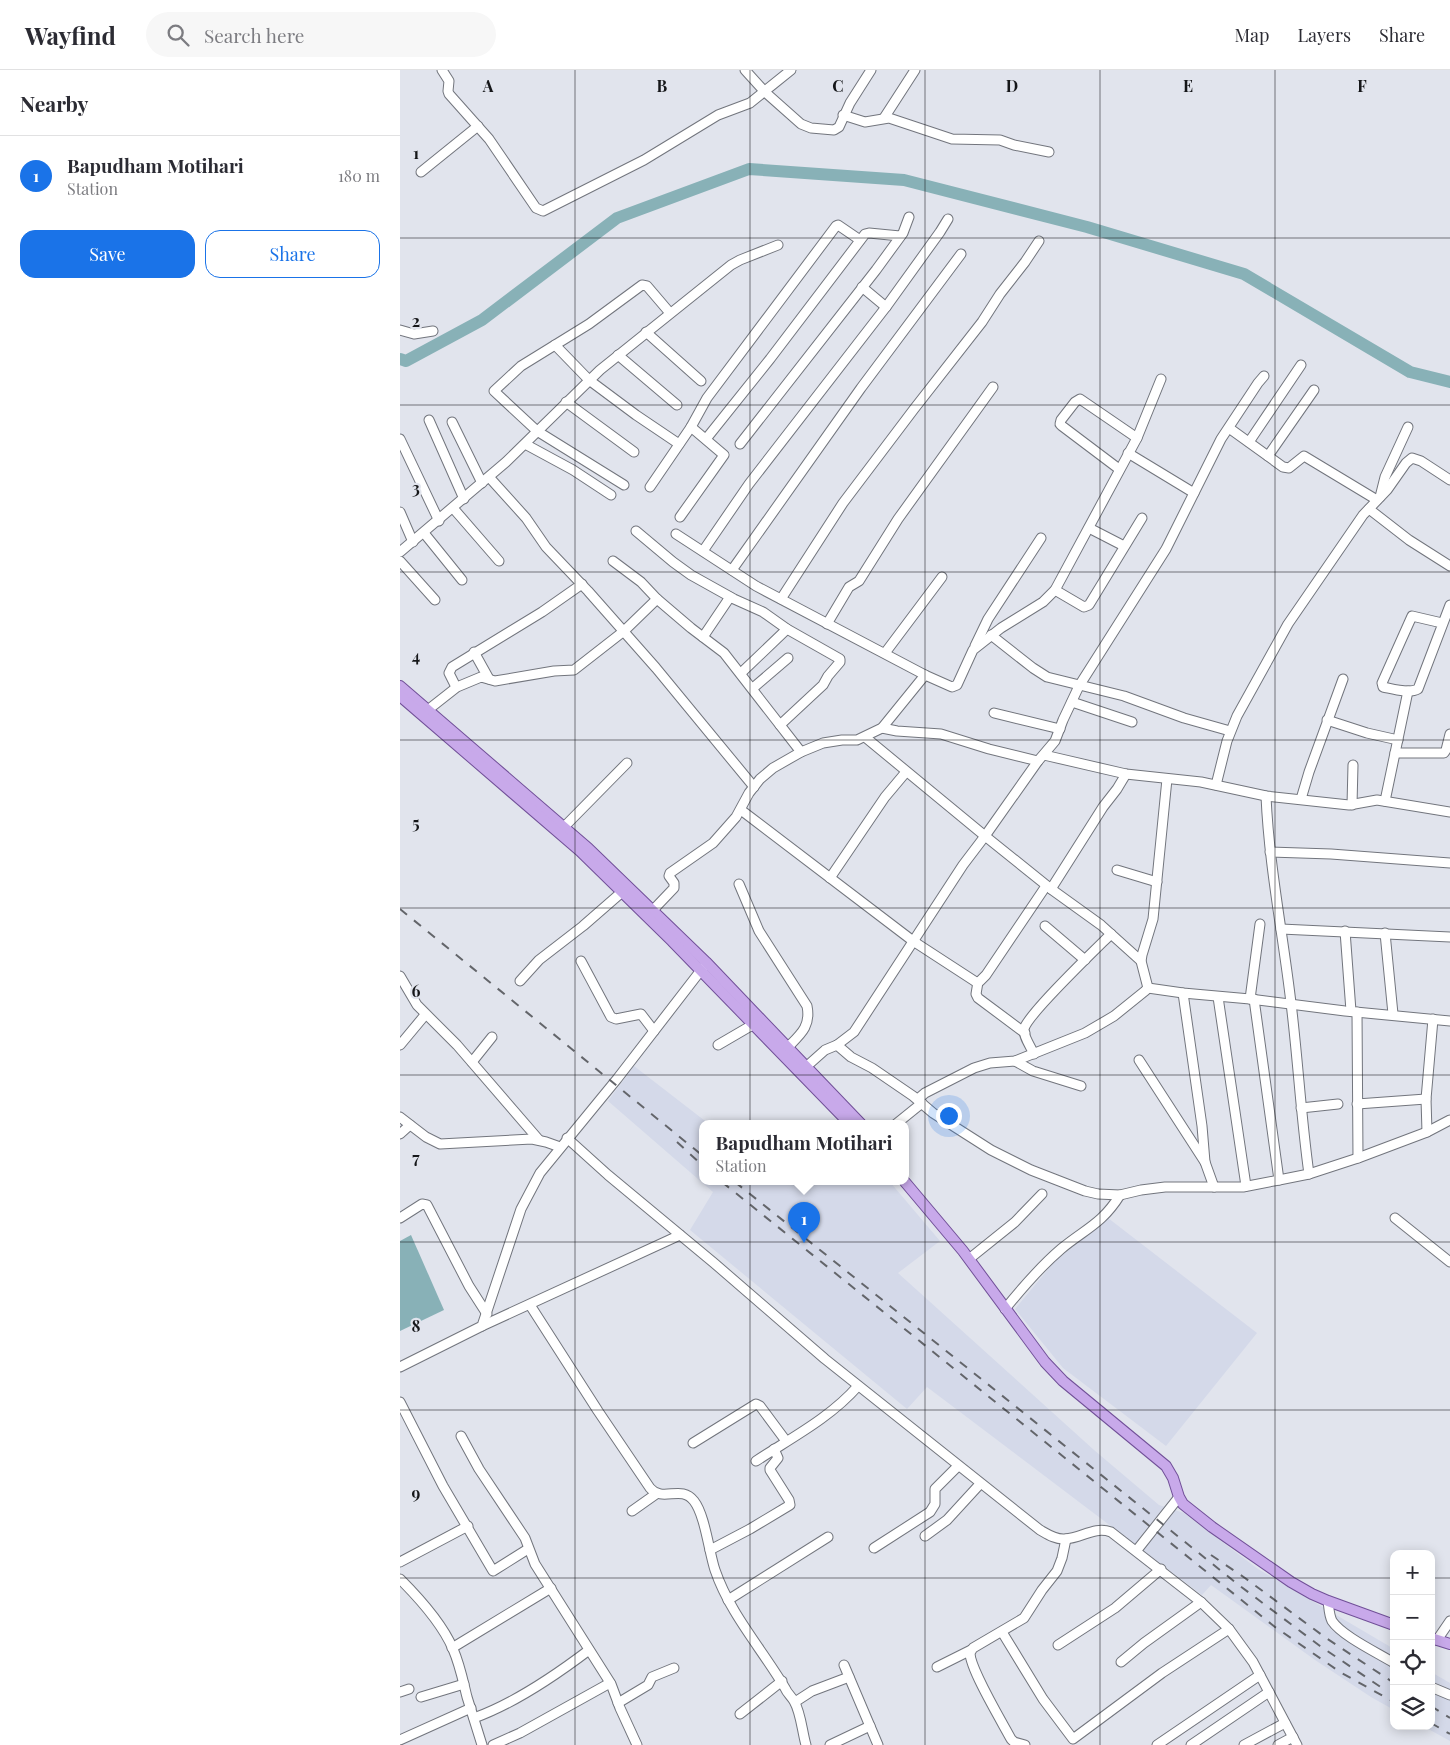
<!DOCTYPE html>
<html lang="en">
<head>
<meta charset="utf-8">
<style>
  :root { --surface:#fff; --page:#f7f7f7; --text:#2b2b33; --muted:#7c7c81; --line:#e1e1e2; --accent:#1a73e8 }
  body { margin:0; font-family:"Playfair Display",serif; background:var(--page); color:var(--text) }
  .controls { position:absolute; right:15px; bottom:15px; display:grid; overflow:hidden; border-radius:10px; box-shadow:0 2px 12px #0003 }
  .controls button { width:45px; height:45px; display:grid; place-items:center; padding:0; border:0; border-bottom:1px solid var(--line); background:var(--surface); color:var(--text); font:25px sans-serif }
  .you { position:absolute; left:548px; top:1045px; width:18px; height:18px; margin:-12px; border:4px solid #fff; border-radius:50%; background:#1a73e8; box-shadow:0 0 0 8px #1a73e833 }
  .badge { display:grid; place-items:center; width:32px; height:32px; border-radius:50%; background:var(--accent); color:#fff; font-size:16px; font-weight:700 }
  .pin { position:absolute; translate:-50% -41px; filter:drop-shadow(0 1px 2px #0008) }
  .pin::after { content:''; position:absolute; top:26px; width:18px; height:15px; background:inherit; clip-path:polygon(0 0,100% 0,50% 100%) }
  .popup { position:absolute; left:299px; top:1050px; width:210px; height:65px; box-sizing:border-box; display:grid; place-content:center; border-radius:10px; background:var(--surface); filter:drop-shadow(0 1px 4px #0005); font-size:16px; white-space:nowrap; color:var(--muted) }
  .popup b { font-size:19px; color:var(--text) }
  .popup::after { content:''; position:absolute; left:50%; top:100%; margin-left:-10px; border:10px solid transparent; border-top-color:var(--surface) }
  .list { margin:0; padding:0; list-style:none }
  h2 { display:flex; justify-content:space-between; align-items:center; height:65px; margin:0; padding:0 20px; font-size:21px }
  h2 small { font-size:16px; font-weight:400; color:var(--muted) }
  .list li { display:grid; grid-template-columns:32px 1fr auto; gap:15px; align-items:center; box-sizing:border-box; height:80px; padding:0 20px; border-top:1px solid var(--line) }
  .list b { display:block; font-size:19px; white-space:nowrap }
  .list p { margin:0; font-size:16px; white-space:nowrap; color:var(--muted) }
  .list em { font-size:16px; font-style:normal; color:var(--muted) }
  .actions { display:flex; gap:10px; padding:15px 20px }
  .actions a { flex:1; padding:11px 0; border:1px solid var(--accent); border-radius:15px; text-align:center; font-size:18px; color:var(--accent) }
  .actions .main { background:var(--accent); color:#fff }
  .icon { flex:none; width:28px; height:28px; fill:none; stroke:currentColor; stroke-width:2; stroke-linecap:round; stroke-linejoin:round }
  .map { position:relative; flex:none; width:1050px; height:1675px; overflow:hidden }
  header { display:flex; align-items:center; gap:30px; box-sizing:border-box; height:70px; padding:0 25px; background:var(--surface); border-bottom:1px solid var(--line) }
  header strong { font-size:24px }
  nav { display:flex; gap:28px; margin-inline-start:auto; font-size:18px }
  .search { width:350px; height:45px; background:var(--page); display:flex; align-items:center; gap:12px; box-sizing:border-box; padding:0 18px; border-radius:28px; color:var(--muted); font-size:19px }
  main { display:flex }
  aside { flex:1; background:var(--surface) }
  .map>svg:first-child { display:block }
  .built { fill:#d4d9e9 }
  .water { fill:#88b1b7 }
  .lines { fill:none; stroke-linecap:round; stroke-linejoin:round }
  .river { stroke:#88b1b7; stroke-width:12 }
  .minor-casing { stroke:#72757d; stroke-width:11 }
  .major-casing { stroke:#715098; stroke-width:12 }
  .minor { stroke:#fff; stroke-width:9 }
  .major { stroke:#c8a9ea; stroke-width:10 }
  .rail { stroke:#63656a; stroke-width:2; stroke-dasharray:9 9; stroke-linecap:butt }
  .grid { fill:none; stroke:#151619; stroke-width:1; stroke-opacity:0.55 }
  .grid-label { font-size:16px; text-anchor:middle; font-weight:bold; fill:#151619; stroke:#e1e4ed; stroke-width:4.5; stroke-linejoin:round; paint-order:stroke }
</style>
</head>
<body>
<header>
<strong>Wayfind</strong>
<div class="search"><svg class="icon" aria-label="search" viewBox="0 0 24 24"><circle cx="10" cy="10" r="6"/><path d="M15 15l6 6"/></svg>Search here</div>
<nav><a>Map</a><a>Layers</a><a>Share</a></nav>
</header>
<main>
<aside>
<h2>Nearby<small></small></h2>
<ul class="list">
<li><span class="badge">1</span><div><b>Bapudham Motihari</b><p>Station</p></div><em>180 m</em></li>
</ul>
<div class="actions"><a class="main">Save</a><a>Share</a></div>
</aside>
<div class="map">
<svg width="1050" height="1675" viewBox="0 0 1050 1675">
  <rect width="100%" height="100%" fill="#e1e4ed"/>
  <g class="built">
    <polygon points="234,996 309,1054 303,1054 303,1112 490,1112 540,1171 498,1203 694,1380 759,1435 784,1443 858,1499 994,1579 994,1640 971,1627 915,1590 811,1515 802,1525 527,1317 507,1339 290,1160 313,1122 208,1031"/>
    <polygon points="708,1148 857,1263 766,1376 663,1298 615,1239 655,1191"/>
    <polygon points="1031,1602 1050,1613 1050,1671 1023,1656 1031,1656"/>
  </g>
  <polygon class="water" points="11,1165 44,1240 0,1261 0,1171"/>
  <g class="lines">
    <polyline class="river" points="0,289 6,291 82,250 217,148 349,99 504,110 687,157 844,204 1010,302 1050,312"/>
    <defs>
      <g id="minor">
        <polyline points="42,0 49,11 48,21 49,24 89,69 136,138 143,141 244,90 318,45 350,33 391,0"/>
        <polyline points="345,0 365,22 401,54 411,58 434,60 439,57 450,33 471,0"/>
        <polyline points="443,45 465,52 489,48 552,69 600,70 614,75 649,82"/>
        <polyline points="484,48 515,0"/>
        <polyline points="21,102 78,56"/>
        <polyline points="462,217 486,237"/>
        <polyline points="0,260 14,264 33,261"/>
        <polyline points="246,262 301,311"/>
        <polyline points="155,275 189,310 236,345 279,374"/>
        <polyline points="218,285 277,335"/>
        <polyline points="166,332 234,382"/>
        <polyline points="29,350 64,429"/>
        <polyline points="52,352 82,413"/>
        <polyline points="829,358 883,397 889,398 904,386 977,430"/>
        <polyline points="0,369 39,451"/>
        <polyline points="306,369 370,289 465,164 469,163 500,166"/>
        <polyline points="849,372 901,295"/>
        <polyline points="125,374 173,400 211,425"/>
        <polyline points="340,374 476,200 503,163 509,147"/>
        <polyline points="728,383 794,423"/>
        <polyline points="868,386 914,320"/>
        <polyline points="719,399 662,356 660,354 661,350 675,332 680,329 737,368"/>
        <polyline points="89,407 126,448 146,477 188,521 256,598 354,717"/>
        <polyline points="224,415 137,361 94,321 121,296 189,254 242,215 247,216 270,243"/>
        <polyline points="250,417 291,357 307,328 436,156 438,155 460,170"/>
        <polyline points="980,427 985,407 1008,357"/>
        <polyline points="53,438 99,491"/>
        <polyline points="969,439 1009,470 1050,496"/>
        <polyline points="0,442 13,472"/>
        <polyline points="280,447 324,385 291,357"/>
        <polyline points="689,458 724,476"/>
        <polyline points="236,461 273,492 291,505 334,529 363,542 387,559 440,589 440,592 428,606 423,615 380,655"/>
        <polyline points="24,463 62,510"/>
        <polyline points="276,464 356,516 525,605 552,617 557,615 573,580 601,558 643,532 655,520 737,368 761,309"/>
        <polyline points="303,481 349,414 486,237 540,162 548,149"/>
        <polyline points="0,482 106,392 200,300 331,195 340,190 378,175"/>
        <polyline points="0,491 35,530"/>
        <polyline points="213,491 241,512 257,529 291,558 324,583 401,682"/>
        <polyline points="332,500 461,318 561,184"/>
        <polyline points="655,520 684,537 689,535 742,448"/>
        <polyline points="381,529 443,433 514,339 582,252 600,224 625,192 639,171"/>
        <path d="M1042 553 1012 546 982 613 983 617C993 619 1009 624 1018 619L1050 535"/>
        <polyline points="427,554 449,517 459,511 498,449 593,317"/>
        <polyline points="591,565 633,598 647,607 724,626 784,648 830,661"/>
        <polyline points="303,567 330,527"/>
        <polyline points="575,576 588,549 641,468"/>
        <polyline points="74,582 89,609"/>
        <polyline points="485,583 542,507"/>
        <polyline points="341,603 387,559"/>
        <polyline points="56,617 49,603 52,597 142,542 182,514"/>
        <polyline points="353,618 388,588"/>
        <polyline points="672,632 732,652"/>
        <polyline points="29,639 57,617 81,607 95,611 154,601 174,600 224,561 257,529"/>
        <polyline points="594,643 660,659"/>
        <polyline points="927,650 967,663 998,670"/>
        <polyline points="482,658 497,661 541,664 589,679 638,691"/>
        <polyline points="465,667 585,766 638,691 655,671 663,650 679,616 766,479 821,369 858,313 864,306"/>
        <polyline points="995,683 1044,683 1046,680 1050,664"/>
        <polyline points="644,685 726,704 801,712 866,726 949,735 977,730 1050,742"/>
        <polyline points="816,715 827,671 837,646 888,554 963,445 987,420 1006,393 1012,388 1021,391 1050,410"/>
        <path d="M866 726C869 796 883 864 891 933 898 990 901 1047 909 1104"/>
        <polyline points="901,729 909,702 943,609"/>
        <polyline points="985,731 1008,621"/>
        <polyline points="952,735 953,695"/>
        <polyline points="341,740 513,871 576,912 580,911 586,905 646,816"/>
        <polyline points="164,757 227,693"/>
        <polyline points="870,782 931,784 1050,793"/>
        <polyline points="717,800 757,812"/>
        <polyline points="430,808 485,727 506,702"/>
        <path d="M339 814 359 861 407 936C411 956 401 964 388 977"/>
        <polyline points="651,819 703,737 717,719 726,704"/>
        <polyline points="253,840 274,818 274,813 269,806 270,803 313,773 336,747 349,723 360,709 373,698 401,682 423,673 442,670 457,670 482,658 525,605"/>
        <polyline points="645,856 685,890"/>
        <polyline points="881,859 1050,867"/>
        <polyline points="945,861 951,941"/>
        <polyline points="985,863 993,944"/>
        <polyline points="181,891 211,947 216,949 241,944 254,961"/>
        <polyline points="0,906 17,935 57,975 139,1070"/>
        <polyline points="120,911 139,890 183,856 222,822"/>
        <polyline points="578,912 576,924 578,928 625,963"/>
        <polyline points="748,918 783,923 850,929 945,941 1050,951"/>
        <polyline points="783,923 802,1056 805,1092"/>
        <polyline points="818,927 846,1116"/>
        <polyline points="850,929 860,854"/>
        <polyline points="854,929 879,1110"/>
        <polyline points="957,942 958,1088"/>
        <polyline points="0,975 25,945"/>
        <polyline points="318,975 354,954"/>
        <polyline points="437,975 454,962 563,795 585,766 651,819 701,855 741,891"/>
        <path d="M634 984C631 977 623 966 624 959 627 945 697 878 711 864"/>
        <polyline points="739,990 805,1092 814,1117"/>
        <polyline points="615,991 633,1001 681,1016"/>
        <polyline points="72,992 92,967"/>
        <polyline points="407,996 425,980 437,975 451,987 472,998 513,1026 533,1043 591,1080 631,1100 685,1121 698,1124 720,1125 741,1120 765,1117 843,1117 879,1110 909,1104 958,1088 1027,1062 1050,1050"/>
        <polyline points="518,1029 525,1023 574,998 590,993 615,991 685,963 714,946 745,921 748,918 741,891 742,885 753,849 767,709"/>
        <polyline points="957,1034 1026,1029"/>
        <polyline points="901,1038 938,1034"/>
        <polyline points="0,1047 26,1067 40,1074 132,1069 146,1072 160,1077"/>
        <polyline points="496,1054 522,1033"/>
        <polyline points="1027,1062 1026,1029 1033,949"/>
        <polyline points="0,1064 10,1055"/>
        <path d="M167 1068 208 1105 314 1193 425 1289 640 1460C647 1464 656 1470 665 1469 682 1468 694 1456 711 1462L801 1532 829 1559 853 1592 897 1675"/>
        <polyline points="0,1148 22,1134 27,1135 69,1216 87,1244"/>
        <polyline points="995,1148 1050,1192"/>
        <polyline points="569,1189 615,1152 642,1124"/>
        <path d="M130 1235 198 1341 250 1418C263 1433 281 1414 294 1431 305 1445 309 1482 315 1500 330 1544 362 1579 385 1618 387 1623 391 1626 394 1631 401 1643 402 1661 406 1675"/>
        <path d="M605 1239C622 1218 640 1197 661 1179 685 1159 702 1154 720 1125"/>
        <polyline points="82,1256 280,1165"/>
        <polyline points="0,1297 82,1256 121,1139 140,1103 217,1009 305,895"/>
        <polyline points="0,1332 43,1416 93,1501 128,1479"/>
        <polyline points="61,1366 79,1399 125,1468 135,1494 211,1614 220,1638 237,1675"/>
        <polyline points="293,1373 356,1334 360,1336 386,1371"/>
        <path d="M356 1391C391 1368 430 1348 458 1316"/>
        <polyline points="232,1441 256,1424"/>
        <polyline points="525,1466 547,1450 580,1414"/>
        <polyline points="474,1478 530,1442 535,1434 535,1419 558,1396"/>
        <polyline points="310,1480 350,1459 390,1435 389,1430 370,1400 370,1398 378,1388 374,1379"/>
        <polyline points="737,1480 779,1427"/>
        <polyline points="0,1492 68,1456"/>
        <path d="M0 1509C20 1529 42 1553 53 1579 60 1595 63 1611 67 1627 72 1643 77 1659 82 1675"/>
        <polyline points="328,1530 428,1467"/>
        <path d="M928 1531C929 1538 929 1545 932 1551 942 1566 978 1583 994 1593"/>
        <polyline points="602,1562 643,1629 673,1669 762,1603 829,1559"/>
        <polyline points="1037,1570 1050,1551"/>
        <polyline points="658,1575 715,1538 761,1499"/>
        <polyline points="52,1578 151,1518"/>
        <polyline points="721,1592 744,1573 801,1532"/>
        <polyline points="444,1595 478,1675"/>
        <polyline points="537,1597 571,1580"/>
        <polyline points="1031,1617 1050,1625"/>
        <polyline points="0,1622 9,1619"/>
        <polyline points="21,1627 64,1614"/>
        <polyline points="395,1632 412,1621 449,1607"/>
        <polyline points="218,1633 248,1615 252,1607 274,1598"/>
        <polyline points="340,1644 382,1611"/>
        <path d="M74 1648C113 1634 156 1605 189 1580"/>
        <polyline points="0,1670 71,1638"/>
        <polyline points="93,1675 120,1663 210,1613"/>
        <polyline points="430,1675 470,1656"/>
        <path d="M625 1675 614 1672 611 1669C602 1652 570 1599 570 1583L573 1578 624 1548 642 1520 657 1501 662 1488 666 1469"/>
        <polyline points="757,1675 860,1605"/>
        <polyline points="791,1675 869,1622"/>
        <polyline points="844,1675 885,1653"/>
        <polyline points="878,1675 893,1667"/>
      </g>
      <g id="major">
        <polyline points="0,616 188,778 306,892 461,1054"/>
        <polyline points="0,626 180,781 272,871 450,1054"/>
        <polyline points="505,1112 563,1181 645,1292 663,1311 766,1396 773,1408 779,1427 783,1434 812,1457 891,1512 912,1524 928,1531 994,1555"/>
        <polyline points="1031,1568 1050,1574"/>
      </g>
    </defs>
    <use href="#minor" class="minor-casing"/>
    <use href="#major" class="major-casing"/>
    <use href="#minor" class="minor"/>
    <use href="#major" class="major"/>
    <g class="rail">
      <polyline points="0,839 303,1086"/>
      <polyline points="277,1072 303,1096"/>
      <polyline points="322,1112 875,1557 940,1602 994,1632"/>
      <polyline points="335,1112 840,1516 920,1576 985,1620"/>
      <polyline points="811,1485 845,1508 926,1568 994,1613"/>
      <polyline points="1031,1636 1050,1648"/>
      <polyline points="1031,1653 1050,1664"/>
    </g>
  </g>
  <path class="grid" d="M175 0V1675M350 0V1675M525 0V1675M700 0V1675M875 0V1675M0 168H1050M0 335H1050M0 502H1050M0 670H1050M0 838H1050M0 1005H1050M0 1172H1050M0 1340H1050M0 1508H994M1031 1508H1050"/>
  <g class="grid-label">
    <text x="88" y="22">A</text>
    <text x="262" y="22">B</text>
    <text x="438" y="22">C</text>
    <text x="612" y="22">D</text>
    <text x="788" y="22">E</text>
    <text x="962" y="22">F</text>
    <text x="16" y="89">1</text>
    <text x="16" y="257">2</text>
    <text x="16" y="424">3</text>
    <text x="16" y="592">4</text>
    <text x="16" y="759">5</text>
    <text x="16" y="927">6</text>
    <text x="16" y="1094">7</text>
    <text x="16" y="1262">8</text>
    <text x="16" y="1429">9</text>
  </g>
</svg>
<div class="controls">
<button>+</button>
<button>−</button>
<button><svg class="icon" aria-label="locate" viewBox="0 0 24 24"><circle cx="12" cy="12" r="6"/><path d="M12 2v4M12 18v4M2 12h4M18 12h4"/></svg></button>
<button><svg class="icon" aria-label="layers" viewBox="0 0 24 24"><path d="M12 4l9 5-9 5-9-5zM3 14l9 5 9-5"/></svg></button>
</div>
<div class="you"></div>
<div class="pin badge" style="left:404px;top:1173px">1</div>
<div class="popup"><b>Bapudham Motihari</b>Station</div>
</div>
</main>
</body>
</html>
